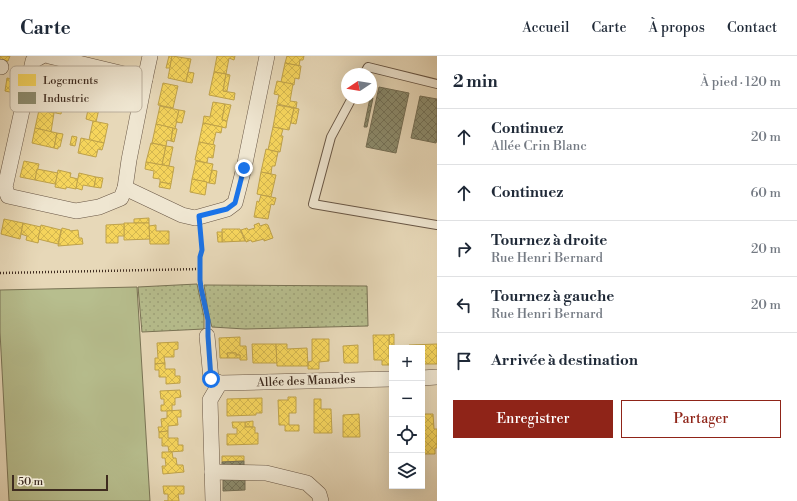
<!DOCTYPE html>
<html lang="fr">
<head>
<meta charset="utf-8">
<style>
  :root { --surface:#fff; --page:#f2f2f3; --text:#1f2937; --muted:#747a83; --line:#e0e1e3; --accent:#8f2418 }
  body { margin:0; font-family:"Libre Bodoni",serif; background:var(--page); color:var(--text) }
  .controls { position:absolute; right:12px; bottom:12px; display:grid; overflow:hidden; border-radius:0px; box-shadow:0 4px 16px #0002 }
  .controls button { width:36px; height:36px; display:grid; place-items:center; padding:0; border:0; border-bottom:1px solid var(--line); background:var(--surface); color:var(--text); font:20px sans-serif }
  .compass { position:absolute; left:341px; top:12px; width:36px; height:36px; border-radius:50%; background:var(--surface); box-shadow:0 4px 16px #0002; rotate:258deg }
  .scale { position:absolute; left:12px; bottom:10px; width:96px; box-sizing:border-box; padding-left:4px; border:2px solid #3e2b1f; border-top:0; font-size:11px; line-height:14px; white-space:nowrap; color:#3e2b1f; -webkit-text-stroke:3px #efe6d1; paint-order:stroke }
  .stop { position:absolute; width:12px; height:12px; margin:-9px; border:3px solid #1a73e8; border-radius:50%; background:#fff }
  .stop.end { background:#1a73e8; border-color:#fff; box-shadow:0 1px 4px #0008 }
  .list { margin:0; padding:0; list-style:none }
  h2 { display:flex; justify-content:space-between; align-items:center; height:52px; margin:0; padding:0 16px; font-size:17px }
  h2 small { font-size:13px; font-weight:400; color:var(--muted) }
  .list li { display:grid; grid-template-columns:26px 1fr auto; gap:12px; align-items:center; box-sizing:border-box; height:56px; padding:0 16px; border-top:1px solid var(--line) }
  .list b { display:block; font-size:15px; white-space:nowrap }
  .list p { margin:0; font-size:13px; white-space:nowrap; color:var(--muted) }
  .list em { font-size:13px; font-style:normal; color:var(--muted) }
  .actions { display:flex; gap:8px; padding:12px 16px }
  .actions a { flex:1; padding:9px 0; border:1px solid var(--accent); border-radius:0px; text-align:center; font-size:14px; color:var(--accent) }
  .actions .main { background:var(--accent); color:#fff }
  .icon { flex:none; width:22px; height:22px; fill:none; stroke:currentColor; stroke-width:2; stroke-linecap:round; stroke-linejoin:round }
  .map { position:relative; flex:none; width:437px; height:445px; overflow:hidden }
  header { display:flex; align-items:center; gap:24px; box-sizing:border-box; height:56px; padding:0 20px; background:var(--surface); border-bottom:1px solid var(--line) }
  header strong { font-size:19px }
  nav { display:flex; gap:22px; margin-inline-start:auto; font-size:14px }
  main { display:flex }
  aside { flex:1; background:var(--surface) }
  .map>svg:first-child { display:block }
  .grass { fill:url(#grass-dots); stroke:#7a7456 }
  .garden { fill:#b7be8e; stroke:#7a7456 }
  .homes { fill:url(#homes-cross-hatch); stroke:#bfa24a }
  .industry { fill:url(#industry-cross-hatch); stroke:#756f56 }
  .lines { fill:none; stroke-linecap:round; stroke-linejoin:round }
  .service-casing { stroke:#685645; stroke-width:10 }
  .minor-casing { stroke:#685645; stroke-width:16 }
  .path { stroke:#3e2b1f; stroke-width:2.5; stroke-dasharray:1 2; stroke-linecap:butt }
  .service { stroke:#efe6d1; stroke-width:8 }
  .minor { stroke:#efe6d1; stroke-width:15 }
  .route { stroke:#1a73e8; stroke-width:5 }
  .labels { text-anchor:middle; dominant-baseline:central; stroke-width:4; stroke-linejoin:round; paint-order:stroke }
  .street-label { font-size:12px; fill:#3e2b1f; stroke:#efe6d1 }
  .key { fill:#efe6d1; stroke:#baae9c; stroke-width:1 }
  .key-label { font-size:11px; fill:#3e2b1f }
</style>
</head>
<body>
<header>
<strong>Carte</strong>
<nav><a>Accueil</a><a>Carte</a><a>À propos</a><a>Contact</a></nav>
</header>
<main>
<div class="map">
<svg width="437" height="445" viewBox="0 0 437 445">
  <defs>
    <pattern id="grass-dots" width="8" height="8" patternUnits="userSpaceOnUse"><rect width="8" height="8" fill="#b7be8e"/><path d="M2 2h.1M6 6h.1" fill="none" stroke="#9ea37a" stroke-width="1.8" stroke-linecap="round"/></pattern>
    <pattern id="homes-cross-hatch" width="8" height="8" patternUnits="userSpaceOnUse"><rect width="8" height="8" fill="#f6d55c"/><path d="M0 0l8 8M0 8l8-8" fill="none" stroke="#d4b750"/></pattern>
    <pattern id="industry-cross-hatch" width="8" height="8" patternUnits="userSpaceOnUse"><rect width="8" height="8" fill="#8c8c6e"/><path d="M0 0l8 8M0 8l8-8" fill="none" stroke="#74735a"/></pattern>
  </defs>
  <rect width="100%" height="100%" fill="#e7d8b8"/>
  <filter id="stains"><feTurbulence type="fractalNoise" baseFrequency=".005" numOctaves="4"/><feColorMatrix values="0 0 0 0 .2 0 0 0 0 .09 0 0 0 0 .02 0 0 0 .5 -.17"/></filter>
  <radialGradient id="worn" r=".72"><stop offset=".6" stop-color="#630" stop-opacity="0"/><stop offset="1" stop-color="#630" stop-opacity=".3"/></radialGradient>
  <g class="grass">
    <polygon points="197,228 204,261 204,273 142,276 138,231"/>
    <polygon points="204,229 367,230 368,270 245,273 212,271 209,261"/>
  </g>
  <polygon class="garden" points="137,231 150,445 9,445 0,276 0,234"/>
  <g class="homes">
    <polygon points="0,0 10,0 8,5 0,4"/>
    <polygon points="169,0 172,0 170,12 166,12"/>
    <polygon points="172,0 191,3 186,26 168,22"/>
    <polygon points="217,0 235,0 234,4 229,2 226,18 214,16"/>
    <polygon points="287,0 304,0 303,4 300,4 299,10 285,7"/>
    <polygon points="285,7 301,10 299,23 295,22 294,29 281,26"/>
    <polygon points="188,16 194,17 192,27 186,26"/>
    <polygon points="214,16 226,18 223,35 235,37 234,44 209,39"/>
    <polygon points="226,18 230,19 227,35 223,35"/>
    <polygon points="7,22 21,25 19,38 5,35"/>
    <polygon points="277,25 293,28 290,45 297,46 296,52 277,48 279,39 274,38"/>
    <polygon points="163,27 178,30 173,52 158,49"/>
    <polygon points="42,35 65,40 64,45 58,44 56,57 38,53"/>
    <polygon points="58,44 64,45 61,58 56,57"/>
    <polygon points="90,45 101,47 100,53 99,53 96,66 86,63"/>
    <polygon points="213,46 225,48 222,64 227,65 226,72 203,67 204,60 210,61"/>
    <polygon points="225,48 231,49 227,65 222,64"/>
    <polygon points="277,49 294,52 289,74 273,71"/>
    <polygon points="160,50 179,54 175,73 156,68"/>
    <polygon points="294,52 299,53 296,68 291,67"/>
    <polygon points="39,54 54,57 51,76 35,72"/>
    <polygon points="179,54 185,55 182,67 176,66"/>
    <polygon points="93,65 108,68 104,87 89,84"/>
    <polygon points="203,67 222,71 221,77 216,76 213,89 199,86"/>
    <polygon points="156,68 173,72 171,85 167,84 166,90 152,87"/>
    <polygon points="273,71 283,73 281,80 283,80 280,96 268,94"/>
    <polygon points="35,72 57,77 54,92 32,87"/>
    <polygon points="173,72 177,73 174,86 171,85"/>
    <polygon points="57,77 63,78 60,91 58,91 58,93 54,92"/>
    <polygon points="72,80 77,81 75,90 70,89"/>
    <polygon points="81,82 104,87 102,94 98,93 96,101 78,97"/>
    <polygon points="199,86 215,89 213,102 208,101 207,107 195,104"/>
    <polygon points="151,87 166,90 162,109 146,106"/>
    <polygon points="166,90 173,91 169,110 162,109"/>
    <polygon points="266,93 278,96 275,110 272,110 271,118 261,116"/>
    <polygon points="24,105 39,108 35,124 20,121"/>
    <polygon points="196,105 213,108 209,127 192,123"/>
    <polygon points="146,106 174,111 171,128 160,126 160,123 153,122 154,115 145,113"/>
    <polygon points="37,113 58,117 55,128 35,124"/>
    <polygon points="58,114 71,117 70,121 78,123 76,133 66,131 66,133 55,131"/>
    <polygon points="212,114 217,115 215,128 209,127"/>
    <polygon points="261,116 276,119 271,141 257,138"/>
    <polygon points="79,117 96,121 94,131 83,129 82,134 76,132"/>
    <polygon points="96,121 103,122 101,132 94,131"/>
    <polygon points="192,123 207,126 205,139 190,136"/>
    <polygon points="160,126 171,128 170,133 159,131"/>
    <polygon points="261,139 276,142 274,149 271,148 268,163 254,161 257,145 259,146"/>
    <polygon points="149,162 149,167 134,167 134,163"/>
    <polygon points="4,163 23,167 20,183 1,178"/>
    <polygon points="23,167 41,171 38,187 26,184 27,180 21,178"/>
    <polygon points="124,167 149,167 150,183 124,184"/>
    <polygon points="259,167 260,170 266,168 268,169 273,182 264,185 264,183 252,186 251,184 246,186 241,174 247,172 248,174 255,172 254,169"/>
    <polygon points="124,168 124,180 118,180 118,187 106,187 106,169"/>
    <polygon points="41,169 61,174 58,188 38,183"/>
    <polygon points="156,169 156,175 169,175 169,188 150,188 149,170"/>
    <polygon points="62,172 70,174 70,175 78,174 79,182 82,182 83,188 58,190"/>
    <polygon points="222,173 240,173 245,185 222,186"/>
    <polygon points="217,176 222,176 222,186 218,186"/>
    <polygon points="394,278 394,292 392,292 392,303 389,303 389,279"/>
    <polygon points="373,279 389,279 389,303 392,303 392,309 382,309 382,304 374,304"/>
    <polygon points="240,281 240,290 246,290 247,304 240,304 240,299 236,299 236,297 227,297 228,302 220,302 219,282"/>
    <polygon points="312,283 329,283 329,305 319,306 319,313 308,313 308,306 312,305"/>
    <polygon points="178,286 178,293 174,294 174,301 164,301 165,307 155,308 155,302 158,302 157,287"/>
    <polygon points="252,288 276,288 277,307 253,307"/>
    <polygon points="276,288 287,288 287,293 307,292 308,310 277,310"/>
    <polygon points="437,288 437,308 422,308 422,292 409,292 409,289"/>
    <polygon points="358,289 358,307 344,307 343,290"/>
    <polygon points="227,297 236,297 236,299 240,299 240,302 228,302"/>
    <polygon points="165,307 165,313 175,313 175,320 180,320 180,327 166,328 166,321 159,321 159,314 155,314 155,308"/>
    <polygon points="180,334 181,341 175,342 175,349 172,349 172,355 161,355 161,349 164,349 164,343 161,343 160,335"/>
    <polygon points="288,341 296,341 296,357 289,357 289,369 299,369 299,375 285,375 285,369 279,369 278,344 288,344"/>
    <polygon points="262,342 262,357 256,357 256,359 227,360 227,343"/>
    <polygon points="314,343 321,343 321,353 331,353 332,377 314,377"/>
    <polygon points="181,354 181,361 177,361 178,369 168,370 168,375 159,376 158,371 162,371 161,363 167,362 167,355"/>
    <polygon points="359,358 360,381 343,381 343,359"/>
    <polygon points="422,358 433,358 434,373 437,373 437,392 435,392 435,398 422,398"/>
    <polygon points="253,365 253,371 245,371 245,366"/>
    <polygon points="232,366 245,366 245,371 255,371 255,377 258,377 258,388 227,389 227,378 237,378 237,372 233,372"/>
    <polygon points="168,375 168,382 178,382 178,389 183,389 183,395 169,396 168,390 162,390 162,382 159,382 159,376"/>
    <polygon points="162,396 172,396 173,402 176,402 177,409 183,409 184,416 163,418 162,410 166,410 165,402 162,402"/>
    <polygon points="222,400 244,400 244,405 222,406"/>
    <polygon points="163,430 184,430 184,438 178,438 179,445 164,445 168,445 168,438 164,438"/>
  </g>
  <g class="industry">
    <polygon points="379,31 409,37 396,97 366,91"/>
    <polygon points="420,40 437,43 437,83 436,87 411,82"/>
    <polygon points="370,42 373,42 367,71 364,71"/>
    <polygon points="244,405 244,410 222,411 222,406"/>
    <polygon points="223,423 245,423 245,434 223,435"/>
  </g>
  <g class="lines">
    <defs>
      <g id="service">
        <polyline points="364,18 368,11 437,28"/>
        <polyline points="352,42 331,81 313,148 437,169"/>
      </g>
      <g id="minor">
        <polyline points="42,0 33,5 5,131 8,140 76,155 99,151 121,142 125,132 129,104 145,23"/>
        <polyline points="49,0 145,23 150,0"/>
        <polyline points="0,11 1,11"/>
        <polyline points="125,132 182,159 195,162 227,153 235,147 244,112 267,0"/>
        <polyline points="207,280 211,323 220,327 392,323"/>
        <polyline points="422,322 437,321"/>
        <polyline points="212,416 266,417 307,427 319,438 321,445"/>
        <polyline points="213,445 210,344 220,327"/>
      </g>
    </defs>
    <use href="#service" class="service-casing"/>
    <use href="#minor" class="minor-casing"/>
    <g class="path">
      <polyline points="200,174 202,195 200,201 200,208 201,232 208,264 208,268"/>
      <polyline points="0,217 200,213"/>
    </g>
    <use href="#service" class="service"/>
    <use href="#minor" class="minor"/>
  </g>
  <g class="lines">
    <polyline class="route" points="211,323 208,280 208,264 201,232 200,224 200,201 202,194 199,160 227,153 235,147 244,112"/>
  </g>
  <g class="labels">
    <g class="street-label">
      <text transform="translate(306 325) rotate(-2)">Allée des Manades</text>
    </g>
  </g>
  <rect x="10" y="10" width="132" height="46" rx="6" class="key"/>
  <rect x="18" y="18" width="18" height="12" fill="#f6d55c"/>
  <rect x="18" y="36" width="18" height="12" fill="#8c8c6e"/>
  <g class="key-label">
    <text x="43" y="28">Logements</text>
    <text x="43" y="46">Industrie</text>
  </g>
  <rect width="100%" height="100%" filter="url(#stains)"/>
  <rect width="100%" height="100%" fill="url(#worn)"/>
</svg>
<div class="controls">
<button>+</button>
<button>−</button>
<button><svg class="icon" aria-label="locate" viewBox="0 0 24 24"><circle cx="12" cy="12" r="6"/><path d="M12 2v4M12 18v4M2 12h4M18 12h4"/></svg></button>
<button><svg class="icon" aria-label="layers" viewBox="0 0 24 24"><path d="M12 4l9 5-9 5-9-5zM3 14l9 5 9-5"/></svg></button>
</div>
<svg class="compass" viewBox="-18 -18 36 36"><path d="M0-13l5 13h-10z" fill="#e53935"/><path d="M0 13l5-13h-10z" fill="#747a83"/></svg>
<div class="scale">50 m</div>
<div class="stop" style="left:211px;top:323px"></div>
<div class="stop end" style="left:244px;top:112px"></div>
</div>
<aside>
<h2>2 min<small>À pied · 120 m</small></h2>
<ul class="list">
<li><svg class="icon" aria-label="ahead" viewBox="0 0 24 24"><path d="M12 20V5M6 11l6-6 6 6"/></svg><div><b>Continuez</b><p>Allée Crin Blanc</p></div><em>20 m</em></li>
<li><svg class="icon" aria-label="ahead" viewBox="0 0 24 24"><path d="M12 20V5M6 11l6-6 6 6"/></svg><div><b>Continuez</b></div><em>60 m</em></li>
<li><svg class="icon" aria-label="right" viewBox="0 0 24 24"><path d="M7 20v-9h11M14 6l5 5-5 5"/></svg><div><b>Tournez à droite</b><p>Rue Henri Bernard</p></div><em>20 m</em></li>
<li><svg class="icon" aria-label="left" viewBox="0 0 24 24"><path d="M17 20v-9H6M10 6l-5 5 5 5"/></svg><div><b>Tournez à gauche</b><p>Rue Henri Bernard</p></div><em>20 m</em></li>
<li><svg class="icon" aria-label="arrive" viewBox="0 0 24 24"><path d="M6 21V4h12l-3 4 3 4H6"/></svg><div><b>Arrivée à destination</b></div></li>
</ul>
<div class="actions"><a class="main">Enregistrer</a><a>Partager</a></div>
</aside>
</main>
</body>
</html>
